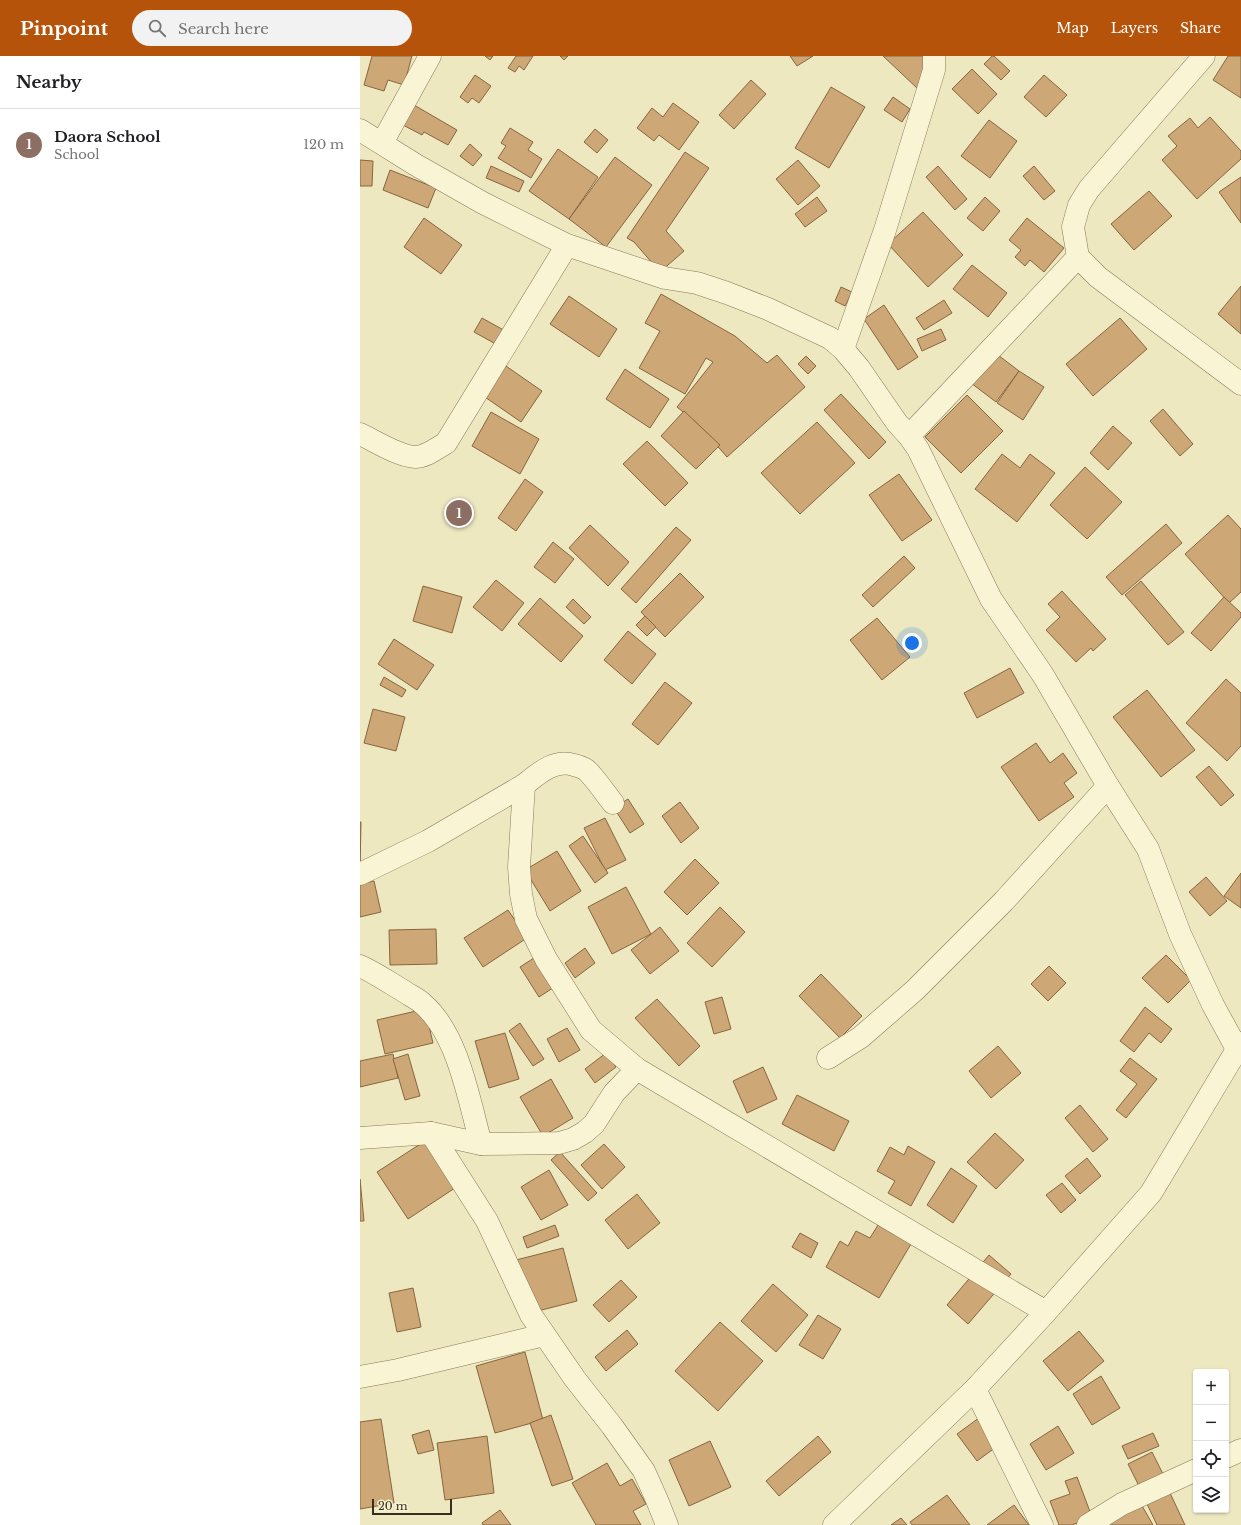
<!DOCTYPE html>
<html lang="en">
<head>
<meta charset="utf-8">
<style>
  :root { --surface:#fff; --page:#f2f2f2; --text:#202124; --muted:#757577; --line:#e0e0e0; --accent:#b45309 }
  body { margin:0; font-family:"Libre Baskerville",serif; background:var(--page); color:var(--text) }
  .controls { position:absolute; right:12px; bottom:12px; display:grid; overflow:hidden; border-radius:4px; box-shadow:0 1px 3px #0004 }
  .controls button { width:36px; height:36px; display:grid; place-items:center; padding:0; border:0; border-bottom:1px solid var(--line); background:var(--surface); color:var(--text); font:20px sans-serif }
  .scale { position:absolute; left:12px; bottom:10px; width:80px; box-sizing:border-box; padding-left:4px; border:2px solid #382e1d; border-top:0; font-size:11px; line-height:14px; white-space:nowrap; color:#382e1d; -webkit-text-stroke:3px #f6f1d1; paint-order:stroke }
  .you { position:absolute; left:552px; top:587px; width:14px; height:14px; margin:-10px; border:3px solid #fff; border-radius:50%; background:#1a73e8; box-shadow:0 0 0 6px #1a73e833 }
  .badge { display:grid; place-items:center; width:26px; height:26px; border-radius:50%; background:var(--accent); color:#fff; font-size:13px; font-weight:700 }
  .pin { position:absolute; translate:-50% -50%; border:2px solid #fff; box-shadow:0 1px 4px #0006 }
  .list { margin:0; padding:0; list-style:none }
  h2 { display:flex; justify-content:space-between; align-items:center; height:52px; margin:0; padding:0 16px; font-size:17px }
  h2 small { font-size:13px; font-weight:400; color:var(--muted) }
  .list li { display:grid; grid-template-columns:26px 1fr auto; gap:12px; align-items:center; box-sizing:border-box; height:72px; padding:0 16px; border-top:1px solid var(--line) }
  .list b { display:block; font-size:15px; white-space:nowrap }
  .list p { margin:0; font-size:13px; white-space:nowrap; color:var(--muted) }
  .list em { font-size:13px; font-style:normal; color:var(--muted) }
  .icon { flex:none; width:22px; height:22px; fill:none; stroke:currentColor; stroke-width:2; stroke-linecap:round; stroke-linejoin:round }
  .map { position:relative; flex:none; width:881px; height:1469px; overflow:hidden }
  header { display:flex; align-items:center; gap:24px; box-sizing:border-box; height:56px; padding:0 20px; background:var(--accent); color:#fff }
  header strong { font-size:19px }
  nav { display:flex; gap:22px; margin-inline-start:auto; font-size:14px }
  .search { width:280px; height:36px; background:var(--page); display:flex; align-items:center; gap:10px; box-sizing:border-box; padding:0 14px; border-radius:22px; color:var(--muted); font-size:15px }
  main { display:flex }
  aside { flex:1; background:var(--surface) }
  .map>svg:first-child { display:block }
  .building { fill:#cda776; stroke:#87663e }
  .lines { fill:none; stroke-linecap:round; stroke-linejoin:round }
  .minor-casing { stroke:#887958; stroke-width:23 }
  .minor { stroke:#f9f4d4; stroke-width:22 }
</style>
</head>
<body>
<header>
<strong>Pinpoint</strong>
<div class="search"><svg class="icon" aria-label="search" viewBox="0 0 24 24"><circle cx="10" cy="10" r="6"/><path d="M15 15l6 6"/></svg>Search here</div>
<nav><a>Map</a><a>Layers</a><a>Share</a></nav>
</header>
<main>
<aside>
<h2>Nearby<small></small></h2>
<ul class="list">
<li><span class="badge" style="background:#8d6e63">1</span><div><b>Daora School</b><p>School</p></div><em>120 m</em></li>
</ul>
</aside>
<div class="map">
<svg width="881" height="1469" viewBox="0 0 881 1469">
  <rect width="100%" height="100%" fill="#eee8c1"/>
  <g class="building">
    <polygon points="12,0 52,0 44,29 28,24 24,35 4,29"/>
    <polygon points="125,0 133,0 130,4"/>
    <polygon points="156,0 173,0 164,14 159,10 155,16 148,12"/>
    <polygon points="200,0 208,0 204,4"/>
    <polygon points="430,0 453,0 437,10"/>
    <polygon points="523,0 566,0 578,11 558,33"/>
    <polygon points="632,0 634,0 650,15 641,24 624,8"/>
    <polygon points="868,0 881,0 881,42 853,24"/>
    <polygon points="612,13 637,38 618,58 592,33"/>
    <polygon points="115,19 131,30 119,47 112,42 108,47 100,41"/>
    <polygon points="684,19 707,39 686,61 664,41"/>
    <polygon points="391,24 406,38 374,73 359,59"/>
    <polygon points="471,31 505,51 469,112 435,92"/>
    <polygon points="533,41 550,53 542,66 524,54"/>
    <polygon points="313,47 339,66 319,94 299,79 294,85 277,72 292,52 303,61"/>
    <polygon points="54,49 97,74 88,89 64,76 62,79 43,69"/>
    <polygon points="850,61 881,95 881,103 837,143 802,104 817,90 808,80 830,62 838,72"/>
    <polygon points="629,64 657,85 630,122 601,100"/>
    <polygon points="150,72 173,86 168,94 182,103 171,122 138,102 146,90 141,87"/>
    <polygon points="235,73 248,84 237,97 224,86"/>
    <polygon points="110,88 122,99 113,110 100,100"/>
    <polygon points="198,93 238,121 209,163 169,135"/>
    <polygon points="325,96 349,112 306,175 324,195 300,216 274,186 267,182"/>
    <polygon points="255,101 292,129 246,191 209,163"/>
    <polygon points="0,104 13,105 12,130 0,130"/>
    <polygon points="438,104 460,130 438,149 416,123"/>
    <polygon points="131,110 164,125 159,136 126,122"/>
    <polygon points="578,110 607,143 595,154 566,121"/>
    <polygon points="674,110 695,135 684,144 663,120"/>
    <polygon points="30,114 76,132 68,152 23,134"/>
    <polygon points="881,121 881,167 859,136"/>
    <polygon points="789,135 812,160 774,194 751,168"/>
    <polygon points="457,141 467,155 445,171 435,158"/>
    <polygon points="625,141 640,155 623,175 607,162"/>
    <polygon points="563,156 603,199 568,231 528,188"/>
    <polygon points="64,162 102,189 81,218 44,191"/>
    <polygon points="667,162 704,192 684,216 670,204 665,210 655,201 661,194 649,184"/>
    <polygon points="612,209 647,237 628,261 593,233"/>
    <polygon points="881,230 881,278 858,258"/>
    <polygon points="481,231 492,236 485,250 475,245"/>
    <polygon points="301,238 375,280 407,307 417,299 445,331 367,401 338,368 317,351 353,306 346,302 325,338 279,312 300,275 285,267"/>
    <polygon points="209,240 257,273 239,301 190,268"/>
    <polygon points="584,244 592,257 564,274 556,262"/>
    <polygon points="524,249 558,301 538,314 504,263"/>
    <polygon points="122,262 149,277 141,291 114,276"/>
    <polygon points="760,262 787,293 733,340 706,308"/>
    <polygon points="581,273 586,284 562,295 557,283"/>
    <polygon points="634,296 659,315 636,346 611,327"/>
    <polygon points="446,300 456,310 448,318 438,308"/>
    <polygon points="143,308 182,335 161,366 122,339"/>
    <polygon points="265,313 309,343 290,372 246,343"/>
    <polygon points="659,315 684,331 663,364 637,347"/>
    <polygon points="481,338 526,386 509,403 464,354"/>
    <polygon points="607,339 643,375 601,417 565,381"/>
    <polygon points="803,353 833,388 820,400 790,365"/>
    <polygon points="324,355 360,389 336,413 301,380"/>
    <polygon points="131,356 179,383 160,418 112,390"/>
    <polygon points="457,366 495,407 440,458 401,417"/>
    <polygon points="753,370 772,387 748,414 730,397"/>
    <polygon points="287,385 328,427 305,450 263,408"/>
    <polygon points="642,398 660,412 670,398 695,417 657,466 615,433"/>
    <polygon points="725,411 762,446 727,483 690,449"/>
    <polygon points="539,418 572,464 542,485 509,439"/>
    <polygon points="165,423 183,436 156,475 138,462"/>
    <polygon points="868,459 881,473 881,536 869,547 825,498"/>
    <polygon points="806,468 822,487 762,539 746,521"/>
    <polygon points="230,469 269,506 248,530 209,492"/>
    <polygon points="316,471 331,484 276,547 261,533"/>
    <polygon points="193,486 214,503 195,527 174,511"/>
    <polygon points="544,500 555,512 513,551 502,539"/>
    <polygon points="320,517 344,541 305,581 281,556"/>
    <polygon points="136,524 164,547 142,575 113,551"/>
    <polygon points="781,525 824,576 808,589 765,539"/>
    <polygon points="63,530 102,541 92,577 53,565"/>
    <polygon points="702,535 746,583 733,595 731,592 716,606 686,574 700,561 688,548"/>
    <polygon points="864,541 881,557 881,561 851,595 831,577"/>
    <polygon points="180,542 223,580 201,606 158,568"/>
    <polygon points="213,543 231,561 224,568 206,551"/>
    <polygon points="285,560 296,571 287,580 276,569"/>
    <polygon points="517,562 550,601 522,624 490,584"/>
    <polygon points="268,575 296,598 272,628 244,604"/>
    <polygon points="34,583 74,609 57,634 18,608"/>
    <polygon points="650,612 664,637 617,662 604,637"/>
    <polygon points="24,621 46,634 42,641 20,629"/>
    <polygon points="866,623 881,637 881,690 867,705 826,667"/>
    <polygon points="305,626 332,647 298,689 272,668"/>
    <polygon points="787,634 835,694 801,721 753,661"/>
    <polygon points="13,653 45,661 36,695 4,687"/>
    <polygon points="676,687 690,707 703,697 717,717 704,727 714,741 679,765 641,711"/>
    <polygon points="849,710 874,739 861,750 836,721"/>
    <polygon points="268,743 284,768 270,777 254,752"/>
    <polygon points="320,746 339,772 321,787 302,760"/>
    <polygon points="245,762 266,804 245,814 224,772"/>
    <polygon points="0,766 1,766 0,814"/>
    <polygon points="223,780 248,817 235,827 209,790"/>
    <polygon points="197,795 221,835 190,855 165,814"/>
    <polygon points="335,803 359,827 327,859 304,836"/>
    <polygon points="881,817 881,852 864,840"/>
    <polygon points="846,821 867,845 850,860 829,836"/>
    <polygon points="14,825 21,856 0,861 0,828"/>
    <polygon points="266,831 291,878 252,898 228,851"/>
    <polygon points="360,851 385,876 352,911 327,887"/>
    <polygon points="148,854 167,882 123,911 104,882"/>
    <polygon points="300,871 319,895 290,918 271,894"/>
    <polygon points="76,873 77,908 30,909 29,874"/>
    <polygon points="225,892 235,907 215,922 205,907"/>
    <polygon points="806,899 831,924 808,947 782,922"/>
    <polygon points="177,900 196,930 179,941 160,911"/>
    <polygon points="689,910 706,927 688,945 671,928"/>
    <polygon points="461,918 502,960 480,982 439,940"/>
    <polygon points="362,941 371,973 354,978 345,946"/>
    <polygon points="297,943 340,990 319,1010 275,962"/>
    <polygon points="785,951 812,973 801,987 789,977 774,996 760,985"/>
    <polygon points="65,953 73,987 25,998 17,964"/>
    <polygon points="160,967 184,1003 173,1010 149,975"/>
    <polygon points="207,972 220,994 199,1006 187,983"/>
    <polygon points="145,977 159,1023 129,1032 115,985"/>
    <polygon points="638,990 661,1017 631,1042 609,1015"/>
    <polygon points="246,997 256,1011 235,1027 225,1013"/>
    <polygon points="33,998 38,1022 0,1031 0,1005"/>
    <polygon points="48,998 60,1040 45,1044 33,1003"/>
    <polygon points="770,1002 797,1023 766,1062 756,1054 777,1028 760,1015"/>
    <polygon points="403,1011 417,1043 387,1057 373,1025"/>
    <polygon points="191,1023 213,1062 183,1080 160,1041"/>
    <polygon points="437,1039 489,1065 474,1095 422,1068"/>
    <polygon points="720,1049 748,1083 733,1096 705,1062"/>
    <polygon points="635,1077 664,1104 636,1133 607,1106"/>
    <polygon points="68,1083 98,1130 48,1163 17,1116"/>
    <polygon points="244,1088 265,1111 242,1133 221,1109"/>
    <polygon points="548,1090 575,1106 551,1150 528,1137 535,1125 517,1115 530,1091 544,1099"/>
    <polygon points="200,1096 237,1137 228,1145 191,1104"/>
    <polygon points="727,1102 741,1120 720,1138 705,1120"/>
    <polygon points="591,1112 617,1130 593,1167 567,1149"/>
    <polygon points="189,1114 208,1149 181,1164 161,1131"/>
    <polygon points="0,1123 4,1165 0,1165"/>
    <polygon points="702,1127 716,1144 701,1157 686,1139"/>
    <polygon points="277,1138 300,1167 268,1193 245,1164"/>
    <polygon points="195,1169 199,1180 167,1192 163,1181"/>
    <polygon points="518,1169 551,1188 519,1242 466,1211 480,1185 488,1190 496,1175 510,1182"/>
    <polygon points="440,1177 458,1187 451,1202 432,1191"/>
    <polygon points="203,1192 217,1245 170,1257 156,1204"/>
    <polygon points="629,1199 651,1218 608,1268 587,1249"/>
    <polygon points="261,1224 277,1241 249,1266 233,1249"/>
    <polygon points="413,1228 448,1259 416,1296 381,1265"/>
    <polygon points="53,1232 61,1271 37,1276 29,1237"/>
    <polygon points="458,1259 481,1273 463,1303 439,1289"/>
    <polygon points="360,1266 403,1305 358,1355 315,1315"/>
    <polygon points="267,1274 278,1288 246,1315 235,1301"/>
    <polygon points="719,1275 744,1305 708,1335 683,1305"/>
    <polygon points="165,1296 183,1364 135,1377 116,1310"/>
    <polygon points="741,1320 760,1352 732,1369 713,1338"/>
    <polygon points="191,1359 213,1423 192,1430 170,1367"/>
    <polygon points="623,1359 643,1386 617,1405 597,1378"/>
    <polygon points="21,1363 34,1447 0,1453 0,1366"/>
    <polygon points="698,1370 714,1397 686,1414 670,1388"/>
    <polygon points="69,1374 74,1394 58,1398 52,1379"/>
    <polygon points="793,1377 799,1390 768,1403 762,1390"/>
    <polygon points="127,1380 134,1437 85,1444 77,1387"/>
    <polygon points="458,1380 471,1396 419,1440 406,1425"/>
    <polygon points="350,1385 371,1431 329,1450 309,1404"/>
    <polygon points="792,1396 804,1420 780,1432 768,1408"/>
    <polygon points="247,1407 260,1430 272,1423 286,1448 273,1455 281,1469 236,1469 212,1427"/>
    <polygon points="717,1421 732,1461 712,1469 699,1469 690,1445 710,1438 705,1425"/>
    <polygon points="810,1437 825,1469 797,1469 787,1448"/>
    <polygon points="587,1439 610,1469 552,1469 550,1466"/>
    <polygon points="781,1448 793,1469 750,1469 748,1465"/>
    <polygon points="654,1449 669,1469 627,1469"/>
    <polygon points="140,1454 151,1469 123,1469 122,1467"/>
    <polygon points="541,1462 547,1469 531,1469"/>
  </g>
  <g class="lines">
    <defs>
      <g id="minor">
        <polyline points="844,0 729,133 719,149 713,171 718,201 738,221 881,328"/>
        <polyline points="0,74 56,109 123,147 207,189 305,222 337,227 367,237 408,253 470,282 483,293 499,312 537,367 549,380 558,393 631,543 683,619 748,730 788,793 820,878 853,949 877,993"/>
        <polyline points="22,87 70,0"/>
        <polyline points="483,293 525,174 574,14 574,0"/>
        <path d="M0 378C15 385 38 400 55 401 66 401 77 392 86 387L207 189"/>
        <polyline points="549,380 718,201"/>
        <polyline points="164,729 159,811 161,838 166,863 186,903 231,974 277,1013 686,1256"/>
        <path d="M0 818 68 785 164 729C179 717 194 703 214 709 222 711 227 713 232 720 239 728 246 738 253 747"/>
        <path d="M0 910C16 917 30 927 45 936 51 940 58 943 63 948 98 978 109 1044 121 1088"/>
        <polyline points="468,1002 501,981 555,934 644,845 748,730"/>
        <polyline points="71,1077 127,1165 171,1259 215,1323 252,1370 284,1415 297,1444 307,1469"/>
        <polyline points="0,1082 71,1077 121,1088 199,1087 213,1083 225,1076 234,1068 254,1037 277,1013"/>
        <polyline points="0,1321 38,1314 184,1279"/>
        <polyline points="615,1333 682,1469"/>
        <polyline points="866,1401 881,1394"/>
        <polyline points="474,1469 615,1333 686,1256 791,1137 881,987"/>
        <polyline points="728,1469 762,1448 836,1414"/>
      </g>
    </defs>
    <use href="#minor" class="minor-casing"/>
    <use href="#minor" class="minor"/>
  </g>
</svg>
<div class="controls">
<button>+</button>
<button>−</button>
<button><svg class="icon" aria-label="locate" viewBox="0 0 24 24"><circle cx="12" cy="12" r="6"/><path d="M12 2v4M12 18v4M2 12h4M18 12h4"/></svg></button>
<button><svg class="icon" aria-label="layers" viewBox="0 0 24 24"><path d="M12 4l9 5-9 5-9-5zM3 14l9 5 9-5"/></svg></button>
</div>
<div class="scale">20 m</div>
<div class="you"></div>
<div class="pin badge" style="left:99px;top:457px;background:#8d6e63">1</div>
</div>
</main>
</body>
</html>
